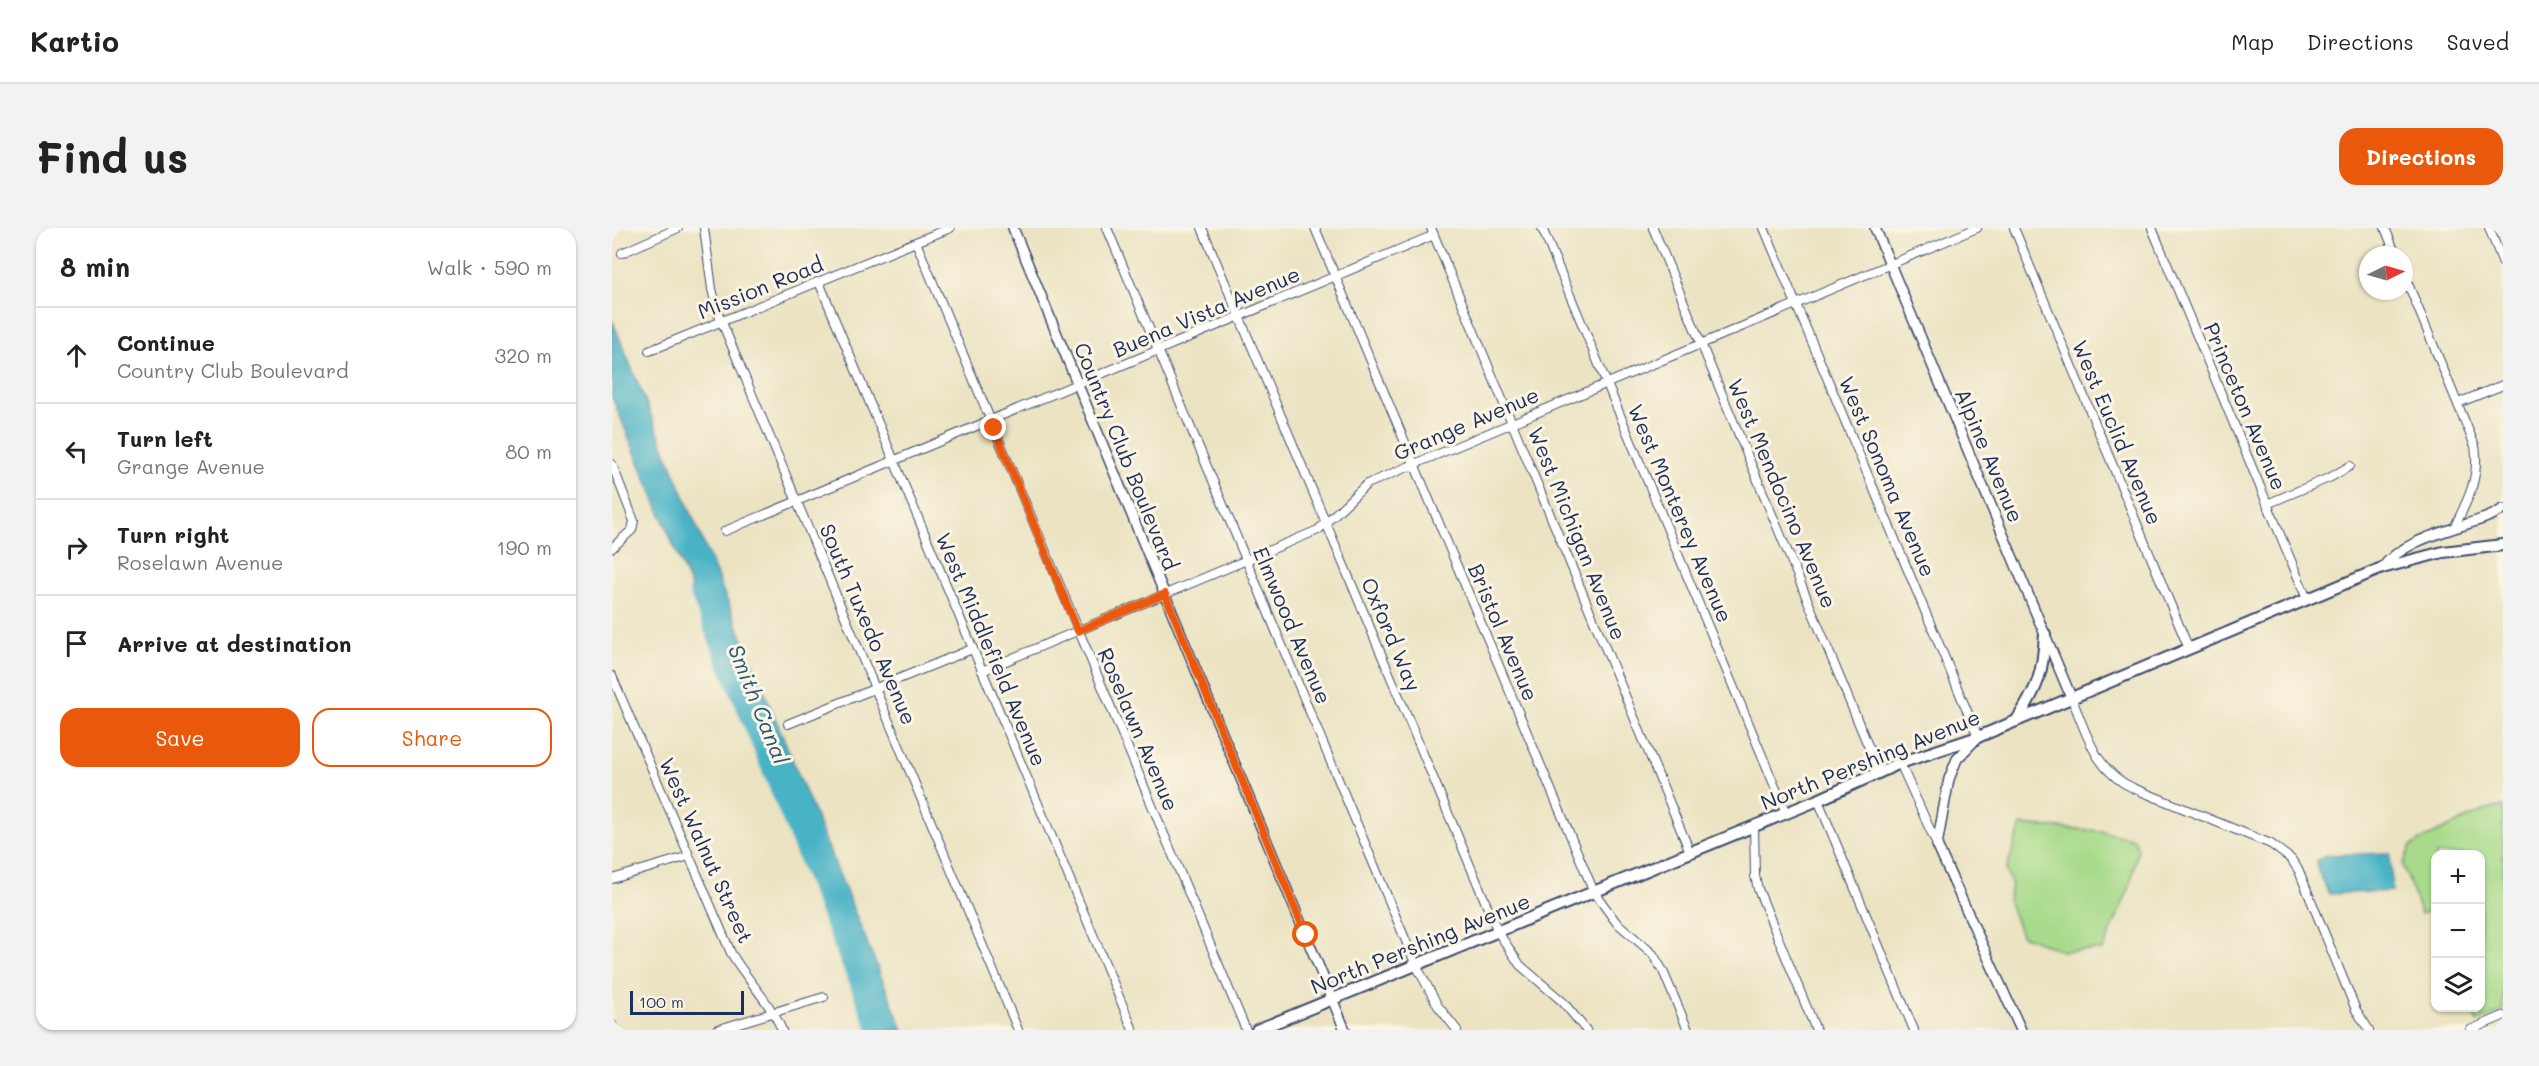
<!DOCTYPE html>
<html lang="en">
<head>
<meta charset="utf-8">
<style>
  :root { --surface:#fff; --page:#f2f2f2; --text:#222; --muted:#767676; --line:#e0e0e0; --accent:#ea580c }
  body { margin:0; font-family:Mali,sans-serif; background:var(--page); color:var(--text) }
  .controls { position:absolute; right:18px; bottom:18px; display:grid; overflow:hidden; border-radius:12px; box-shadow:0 2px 4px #0004 }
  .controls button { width:54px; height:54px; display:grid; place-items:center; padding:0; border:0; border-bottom:2px solid var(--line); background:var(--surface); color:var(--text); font:30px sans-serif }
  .compass { position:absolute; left:1747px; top:18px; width:54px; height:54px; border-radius:50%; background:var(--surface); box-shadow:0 2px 4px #0004; rotate:85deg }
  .scale { position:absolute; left:18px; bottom:15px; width:114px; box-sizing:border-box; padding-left:6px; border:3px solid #1b2f5e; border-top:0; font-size:16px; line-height:21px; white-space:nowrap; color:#1b2f5e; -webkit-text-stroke:4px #fcf5e5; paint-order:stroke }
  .stop { position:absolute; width:18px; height:18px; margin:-14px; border:4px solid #ea580c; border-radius:50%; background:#fff }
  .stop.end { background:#ea580c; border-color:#fff; box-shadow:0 2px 6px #0008 }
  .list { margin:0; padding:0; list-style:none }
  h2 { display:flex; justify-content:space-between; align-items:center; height:78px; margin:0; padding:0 24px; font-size:26px }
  h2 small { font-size:20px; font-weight:400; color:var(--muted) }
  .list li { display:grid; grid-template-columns:39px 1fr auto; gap:18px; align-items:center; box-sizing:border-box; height:96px; padding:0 24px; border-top:2px solid var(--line) }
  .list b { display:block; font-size:22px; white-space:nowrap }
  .list p { margin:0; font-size:20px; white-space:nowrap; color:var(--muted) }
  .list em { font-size:20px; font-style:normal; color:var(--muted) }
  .actions { display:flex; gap:12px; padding:18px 24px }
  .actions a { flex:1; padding:14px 0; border:2px solid var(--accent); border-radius:18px; text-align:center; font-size:21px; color:var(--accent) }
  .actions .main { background:var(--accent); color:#fff }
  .icon { flex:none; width:33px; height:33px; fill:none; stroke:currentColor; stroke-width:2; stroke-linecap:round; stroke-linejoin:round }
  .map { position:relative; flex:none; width:1891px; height:802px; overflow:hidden; border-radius:18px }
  header { display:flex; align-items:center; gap:36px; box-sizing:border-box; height:84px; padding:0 30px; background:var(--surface); border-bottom:2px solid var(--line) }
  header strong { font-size:28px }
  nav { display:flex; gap:33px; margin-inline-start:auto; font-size:21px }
  .intro { display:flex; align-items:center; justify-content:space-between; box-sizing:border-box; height:144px; padding:0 36px }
  h1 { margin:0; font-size:42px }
  .button { padding:15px 27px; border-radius:18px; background:var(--accent); color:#fff; font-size:21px; font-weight:700 }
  main { display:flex; gap:36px; padding:0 36px }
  aside { flex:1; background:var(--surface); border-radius:18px; box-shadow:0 2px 4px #0004 }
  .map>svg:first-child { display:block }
  .green { fill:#a7da8a; stroke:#618474; stroke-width:1.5 }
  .water { fill:#48b3c6; stroke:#327192; stroke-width:1.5 }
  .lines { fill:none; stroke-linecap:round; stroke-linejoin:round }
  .canal { stroke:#48b3c6; stroke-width:8 }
  .minor-casing { stroke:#3a4a6d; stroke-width:10 }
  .tertiary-casing { stroke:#3a4a6d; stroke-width:12 }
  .secondary-casing { stroke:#3a4a6d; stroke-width:14 }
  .minor { stroke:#fff; stroke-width:8 }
  .tertiary { stroke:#fff; stroke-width:9 }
  .secondary { stroke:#fff; stroke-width:10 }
  .route { stroke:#ea580c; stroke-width:8 }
  .labels { text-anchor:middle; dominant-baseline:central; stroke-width:6; stroke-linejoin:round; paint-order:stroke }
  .street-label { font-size:21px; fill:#1b2f5e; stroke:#fcf5e5 }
  .water-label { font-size:22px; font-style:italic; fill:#28577d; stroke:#fcf5e5 }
</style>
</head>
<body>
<header>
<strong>Kartio</strong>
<nav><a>Map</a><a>Directions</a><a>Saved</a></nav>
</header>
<div class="intro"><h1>Find us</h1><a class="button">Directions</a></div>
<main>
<aside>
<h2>8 min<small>Walk · 590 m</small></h2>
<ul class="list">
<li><svg class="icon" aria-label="ahead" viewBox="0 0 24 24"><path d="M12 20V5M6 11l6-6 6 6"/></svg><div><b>Continue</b><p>Country Club Boulevard</p></div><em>320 m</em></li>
<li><svg class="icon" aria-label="left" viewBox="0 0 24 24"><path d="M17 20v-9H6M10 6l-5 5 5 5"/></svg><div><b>Turn left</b><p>Grange Avenue</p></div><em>80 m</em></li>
<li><svg class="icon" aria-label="right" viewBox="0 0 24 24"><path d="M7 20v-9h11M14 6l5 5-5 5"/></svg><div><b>Turn right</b><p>Roselawn Avenue</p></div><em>190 m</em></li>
<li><svg class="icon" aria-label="arrive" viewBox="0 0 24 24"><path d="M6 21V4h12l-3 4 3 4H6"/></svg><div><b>Arrive at destination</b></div></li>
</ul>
<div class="actions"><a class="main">Save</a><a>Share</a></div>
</aside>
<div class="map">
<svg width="1891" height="802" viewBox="0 0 1891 802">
  <rect width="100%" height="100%" fill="#fcf5e5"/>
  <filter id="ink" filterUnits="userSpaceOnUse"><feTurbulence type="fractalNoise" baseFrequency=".0167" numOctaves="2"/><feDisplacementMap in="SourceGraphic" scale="12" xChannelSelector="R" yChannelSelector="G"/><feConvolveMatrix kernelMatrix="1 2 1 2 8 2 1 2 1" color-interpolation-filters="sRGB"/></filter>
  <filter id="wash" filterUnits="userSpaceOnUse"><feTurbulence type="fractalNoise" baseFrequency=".008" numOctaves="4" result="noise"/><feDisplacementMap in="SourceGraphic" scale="24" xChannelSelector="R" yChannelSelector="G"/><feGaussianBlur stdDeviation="1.35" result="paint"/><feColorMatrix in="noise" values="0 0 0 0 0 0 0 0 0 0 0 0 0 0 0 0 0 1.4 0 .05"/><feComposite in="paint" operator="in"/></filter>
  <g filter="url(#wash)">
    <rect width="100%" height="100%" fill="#ebe3c2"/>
    <g class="green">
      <polygon points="1891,578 1891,783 1865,794 1859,780 1868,780 1868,626 1824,626 1823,694 1819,682 1809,686 1791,637 1798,619 1807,613 1871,583"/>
      <polygon points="1409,597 1488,603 1522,611 1526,621 1518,658 1491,722 1450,723 1409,707 1396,672 1400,657 1394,643"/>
    </g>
    <g class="water">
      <polygon points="0,92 291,802 259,802 197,644 0,169"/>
      <polygon points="1778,625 1780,663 1717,666 1705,641 1705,633 1714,627"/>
    </g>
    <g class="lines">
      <polyline class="canal" points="81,364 260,802"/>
    </g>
  </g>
  <g filter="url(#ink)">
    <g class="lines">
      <defs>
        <g id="minor">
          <polyline points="92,0 100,61 106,85 406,802"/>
          <polyline points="495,0 804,737 826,778 845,802"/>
          <polyline points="590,0 886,704 908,737 951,774 974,802"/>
          <polyline points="703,0 982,664 1004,694 1041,726 1051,743 1076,802"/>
          <polyline points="819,0 1078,624"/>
          <polyline points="930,0 1174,585"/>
          <polyline points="1041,0 1267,544"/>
          <polyline points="1152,0 1366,509"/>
          <polyline points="1402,0 1577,421"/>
          <polyline points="1540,0 1695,371"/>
          <polyline points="1773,0 1784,27"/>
          <polyline points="1877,0 1891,35"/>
          <polyline points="304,14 634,802"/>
          <polyline points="10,25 66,0"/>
          <path d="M1792 46 1863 218C1868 249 1856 272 1842 300"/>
          <polyline points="207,54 521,802"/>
          <polyline points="37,123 338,0"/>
          <polyline points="1846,175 1891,157"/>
          <polyline points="0,236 22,293 20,302 0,320"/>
          <polyline points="1655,276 1719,249 1738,238"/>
          <polyline points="113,303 822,7"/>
          <polyline points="370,443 706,302 755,256 1365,0"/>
          <path d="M0 448 119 725C135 752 158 774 170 802"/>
          <path d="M1459 469C1475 505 1482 542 1521 560L1659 616 1679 631 1687 643 1744 782 1757 802"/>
          <polyline points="176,496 360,421"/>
          <polyline points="1288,535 1325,617"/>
          <polyline points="1206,572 1302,802"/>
          <polyline points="1142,598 1143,648 1146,661 1204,802"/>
          <polyline points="0,651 77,628"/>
          <polyline points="0,797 1,802"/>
          <polyline points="104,802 212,769"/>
          <polyline points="1858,802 1891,788"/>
        </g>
        <g id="tertiary">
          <polyline points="401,0 733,802"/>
          <polyline points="1263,0 1459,469"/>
          <path d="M1770 340C1788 316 1824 306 1852 297 1866 292 1879 290 1891 281"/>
          <polyline points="1366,509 1345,531 1337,551 1325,617 1409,802"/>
        </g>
        <g id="secondary">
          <path d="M1405 492C1426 459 1431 446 1433 406"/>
          <polyline points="645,802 1206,572 1288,535 1366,509 1770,340 1831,324 1891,317"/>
        </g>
      </defs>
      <use href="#minor" class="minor-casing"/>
      <use href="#tertiary" class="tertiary-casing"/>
      <use href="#secondary" class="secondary-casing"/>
      <use href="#minor" class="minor"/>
      <use href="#tertiary" class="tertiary"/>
      <use href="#secondary" class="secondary"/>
    </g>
  </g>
  <g class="lines" filter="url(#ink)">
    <polyline class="route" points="382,200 466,403 553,366 694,707"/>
  </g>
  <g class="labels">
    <g class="street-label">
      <text transform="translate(148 59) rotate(-22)">Mission Road</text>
      <text transform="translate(594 83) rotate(-23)">Buena Vista Avenue</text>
      <text transform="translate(1634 178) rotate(67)">Princeton Avenue</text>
      <text transform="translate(854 195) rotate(-23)">Grange Avenue</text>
      <text transform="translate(1506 204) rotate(67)">West Euclid Avenue</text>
      <text transform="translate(1378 227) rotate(67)">Alpine Avenue</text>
      <text transform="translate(515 228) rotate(68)">Country Club Boulevard</text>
      <text transform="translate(1276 248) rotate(67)">West Sonoma Avenue</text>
      <text transform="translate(1171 265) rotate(67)">West Mendocino Avenue</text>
      <text transform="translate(1069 285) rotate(67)">West Monterey Avenue</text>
      <text transform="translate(966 305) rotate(68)">West Michigan Avenue</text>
      <text transform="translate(257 396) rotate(67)">South Tuxedo Avenue</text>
      <text transform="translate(681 397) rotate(67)">Elmwood Avenue</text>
      <text transform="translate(892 404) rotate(67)">Bristol Avenue</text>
      <text transform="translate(780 406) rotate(67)">Oxford Way</text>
      <text transform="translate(380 421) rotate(67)">West Middlefield Avenue</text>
      <text transform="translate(527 501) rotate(67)">Roselawn Avenue</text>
      <text transform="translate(1258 531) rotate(-22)">North Pershing Avenue</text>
      <text transform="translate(95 622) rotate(66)">West Walnut Street</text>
      <text transform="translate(808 715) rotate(-22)">North Pershing Avenue</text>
    </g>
    <g class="water-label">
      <text transform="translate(147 476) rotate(68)">Smith Canal</text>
    </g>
  </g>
</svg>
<div class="controls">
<button>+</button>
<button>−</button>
<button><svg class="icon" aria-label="layers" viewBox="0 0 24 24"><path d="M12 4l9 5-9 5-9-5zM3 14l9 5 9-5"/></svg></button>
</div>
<svg class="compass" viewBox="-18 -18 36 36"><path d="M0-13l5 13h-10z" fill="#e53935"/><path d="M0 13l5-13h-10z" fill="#767676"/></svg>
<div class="scale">100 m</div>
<div class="stop" style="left:694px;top:707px"></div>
<div class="stop end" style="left:382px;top:200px"></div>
</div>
</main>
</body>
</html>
